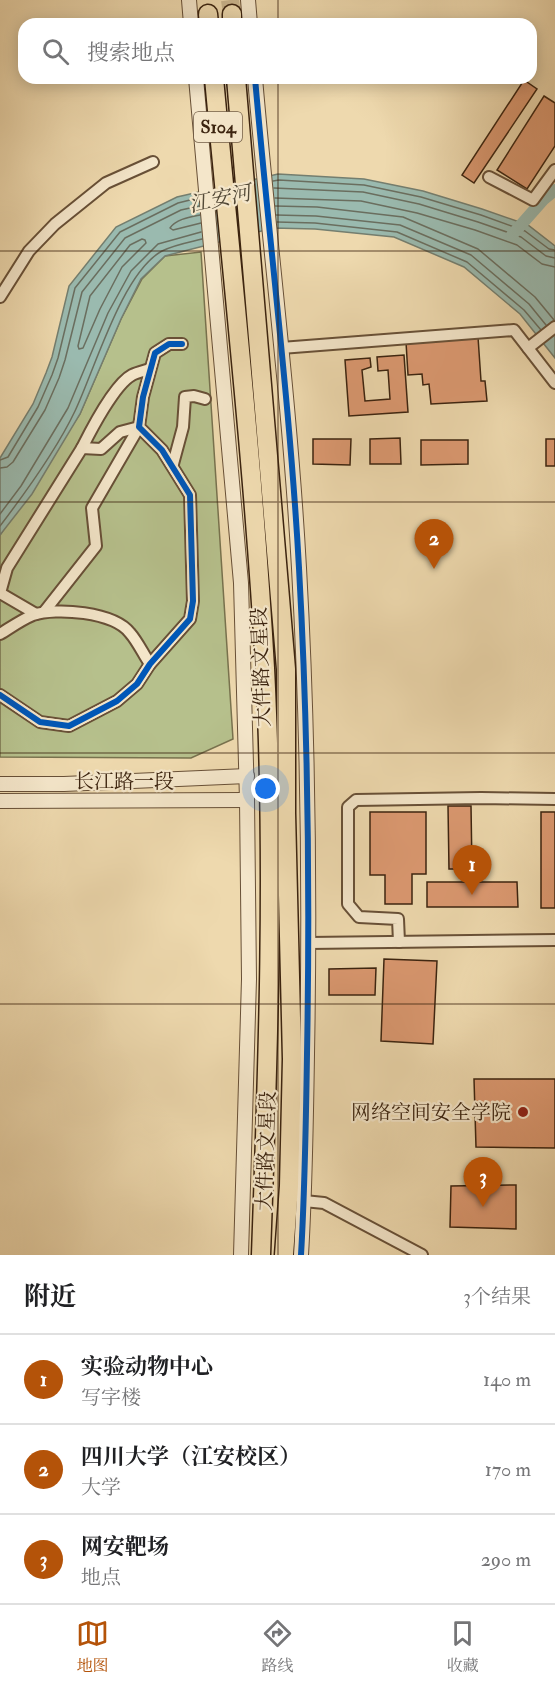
<!DOCTYPE html>
<html lang="zh">
<head>
<meta charset="utf-8">
<style>
  :root { --surface:#fff; --page:#f2f2f2; --text:#202124; --muted:#757577; --line:#e0e0e0; --accent:#b45309 }
  body { margin:0; font-family:"IM FELL Double Pica","Noto Serif SC",serif; background:var(--page); color:var(--text) }
  .you { position:absolute; left:266px; top:789px; width:21px; height:21px; margin:-15px; border:4px solid #fff; border-radius:50%; background:#1a73e8; box-shadow:0 0 0 9px #1a73e833 }
  .badge { display:grid; place-items:center; width:39px; height:39px; border-radius:50%; background:var(--accent); color:#fff; font-size:20px; font-weight:700 }
  .pin { position:absolute; translate:-50% -50px; filter:drop-shadow(0 2px 3px #0008) }
  .pin::after { content:''; position:absolute; top:32px; width:21px; height:18px; background:inherit; clip-path:polygon(0 0,100% 0,50% 100%) }
  .list { margin:0; padding:0; list-style:none }
  h2 { display:flex; justify-content:space-between; align-items:center; height:78px; margin:0; padding:0 24px; font-size:26px }
  h2 small { font-size:20px; font-weight:400; color:var(--muted) }
  .list li { display:grid; grid-template-columns:39px 1fr auto; gap:18px; align-items:center; box-sizing:border-box; height:90px; padding:0 24px; border-top:2px solid var(--line) }
  .list b { display:block; font-size:22px; white-space:nowrap }
  .list p { margin:0; font-size:20px; white-space:nowrap; color:var(--muted) }
  .list em { font-size:20px; font-style:normal; color:var(--muted) }
  .icon { flex:none; width:33px; height:33px; fill:none; stroke:currentColor; stroke-width:2; stroke-linecap:round; stroke-linejoin:round }
  .map { position:relative; flex:none; width:555px; height:1255px; overflow:hidden }
  .search { position:absolute; background:var(--surface); box-shadow:0 3px 15px #0003; left:18px; right:18px; top:18px; height:66px; display:flex; align-items:center; gap:15px; box-sizing:border-box; padding:0 21px; border-radius:18px; color:var(--muted); font-size:22px }
  .sheet { height:348px; background:var(--surface) }
  nav { display:flex; justify-content:space-around; align-items:center; box-sizing:border-box; height:84px; border-top:2px solid var(--line); background:var(--surface); font-size:16px; color:var(--muted) }
  nav a { display:grid; justify-items:center; gap:3px }
  nav .on { color:var(--accent) }
  .map>svg:first-child { display:block }
  .green { fill:#b6c08c; stroke:#78724e; stroke-width:1.5 }
  .water { fill:#9abaaf; stroke:#747e6f; stroke-width:1.5 }
  .lines { fill:none; stroke-linecap:round; stroke-linejoin:round }
  .shore { stroke:#6a6e5f; stroke-width:1.5 }
  .canal { stroke:#9abaaf; stroke-width:12 }
  .building { fill:#dc9971; stroke:#3b230f; stroke-width:1.5 }
  .primary-tunnel { stroke:#cab58e; stroke-width:18; stroke-dasharray:18 9; stroke-linecap:butt }
  .minor-casing { stroke:#685037; stroke-width:14 }
  .tertiary-casing { stroke:#685037; stroke-width:16 }
  .primary-casing { stroke:#3b230f; stroke-width:21 }
  .minor { stroke:#f4e6ca; stroke-width:10 }
  .tertiary { stroke:#f4e6ca; stroke-width:14 }
  .primary { stroke:#eed9ae; stroke-width:18 }
  .cycleway-casing { stroke:#f4e6ca; stroke-width:10 }
  .cycleway { stroke:#0057b8; stroke-width:6 }
  .grid { fill:none; stroke:#3b230f; stroke-width:1.5; stroke-opacity:0.55 }
  .poi-dot { fill:#8f2418; stroke:#f4e6ca; stroke-width:2 }
  .labels { text-anchor:middle; dominant-baseline:central; stroke-width:4.5; stroke-linejoin:round; paint-order:stroke }
  .shield { fill:#f4e6ca; stroke:#725e47; stroke-width:1.5 }
  .shield-label { font-size:18px; font-weight:bold; fill:#3b230f }
  .street-label { font-size:20px; fill:#3b230f; stroke:#f4e6ca }
  .poi-label { font-size:20px; fill:#3b230f; stroke:#f4e6ca; text-anchor:end }
  .water-label { font-size:21px; font-style:italic; fill:#534937; stroke:#f4e6ca }
</style>
</head>
<body>
<div class="map">
<svg width="555" height="1255" viewBox="0 0 555 1255">
  <rect width="100%" height="100%" fill="#eed9ae"/>
  <filter id="stains"><feTurbulence type="fractalNoise" baseFrequency=".00333" numOctaves="4"/><feColorMatrix values="0 0 0 0 .2 0 0 0 0 .09 0 0 0 0 .02 0 0 0 .5 -.17"/></filter>
  <radialGradient id="worn" r=".72"><stop offset=".6" stop-color="#630" stop-opacity="0"/><stop offset="1" stop-color="#630" stop-opacity=".3"/></radialGradient>
  <polygon class="green" points="201,252 233,739 191,758 0,757 0,535 80,414 121,319 142,279 165,256"/>
  <polygon class="water" points="278,174 364,179 423,191 482,209 528,225 555,246 555,358 520,314 464,267 394,237 315,229 273,228 165,256 141,279 121,319 80,414 32,494 0,535 0,458 33,404 46,373 52,357 69,286 116,227 177,197"/>
  <g class="lines">
    <g class="shore">
      <polyline points="273,181 279,180 364,185 421,197 481,215 525,231 549,249 555,250"/>
      <polyline points="274,188 363,192 419,204 478,222 521,237 546,256 555,258"/>
      <polyline points="275,198 361,201 417,213 475,230 517,245 542,264 555,267"/>
      <polyline points="275,206 317,207 403,217 478,249 535,297 554,320"/>
      <path d="M200 215C190 217 176 219 170 228L173 230 201 223"/>
      <polyline points="276,215 316,216 400,225 471,255 529,304 546,325"/>
      <polyline points="277,222 315,223 397,232 467,262 524,310 541,330"/>
      <polygon points="142,239 145,240 146,243 122,267 100,309 83,348 79,349 78,346 90,296 130,245"/>
      <polyline points="0,460 8,457 38,407 52,375 58,358 75,288 120,232 178,203 198,198"/>
      <polyline points="0,468 7,467 13,462 45,410 59,378 65,360 82,292 125,238 181,210 199,206"/>
      <polyline points="0,514 21,486 68,408 108,313 131,271 158,244 201,232"/>
      <path d="M0 526C26 492 57 449 75 411 95 369 122 273 162 251 173 245 190 242 202 239"/>
    </g>
    <polyline class="canal" points="512,235 543,200 555,190"/>
  </g>
  <g class="building">
    <polygon points="524,80 537,89 474,183 462,175"/>
    <polygon points="544,96 555,103 555,146 527,189 497,170"/>
    <polygon points="478,337 481,381 485,381 487,401 431,404 429,384 423,385 422,374 408,375 406,342"/>
    <polygon points="404,355 408,412 349,416 345,360 370,358 371,367 362,370 365,401 390,399 388,370 378,371 377,357"/>
    <polygon points="400,438 401,464 370,464 370,439"/>
    <polygon points="313,439 351,439 350,465 313,464"/>
    <rect x="546" y="439" width="9" height="27"/>
    <polygon points="421,440 468,440 468,464 421,465"/>
    <polygon points="448,806 471,806 472,869 449,869"/>
    <polygon points="370,812 426,812 426,874 412,874 412,904 385,904 385,875 370,875"/>
    <rect x="541" y="812" width="14" height="96"/>
    <polygon points="427,882 517,882 518,907 427,907"/>
    <polygon points="384,959 437,961 433,1044 381,1041"/>
    <polygon points="376,968 375,995 329,995 329,969"/>
    <polygon points="474,1079 555,1079 555,1148 476,1147"/>
    <polygon points="516,1185 516,1229 450,1227 451,1186"/>
  </g>
  <g class="lines">
    <polyline class="primary-tunnel" points="230,0 232,14"/>
    <defs>
      <g id="minor">
        <polyline points="489,177 533,200 555,170"/>
        <polyline points="0,297 29,251 55,224 106,183 153,162"/>
        <polyline points="281,348 514,330 555,383"/>
        <polyline points="528,348 555,327"/>
        <path d="M82 448C91 430 115 384 132 375 138 372 144 371 150 369"/>
        <polyline points="173,464 183,427 185,397 194,396 205,399"/>
        <polyline points="0,593 7,568 82,448 101,449 120,432 139,427"/>
        <polyline points="0,593 36,614"/>
        <polyline points="44,612 96,546 92,508 139,427"/>
        <path d="M0 634C10 628 21 620 33 615 56 607 114 612 130 633 138 642 143 654 150 664"/>
        <polyline points="0,695 40,722 69,726 117,701 137,684 150,664 190,619 193,601 190,495 162,450 139,427 143,397 155,353 169,344 182,344"/>
        <polyline points="399,942 398,919 359,917 348,904 348,807 356,800 481,798 555,799"/>
        <polyline points="309,943 555,940"/>
        <polyline points="304,1201 324,1203 422,1255"/>
      </g>
      <g id="tertiary">
        <polyline points="189,0 191,24"/>
        <polyline points="248,0 250,24"/>
        <polyline points="196,78 241,583 247,800 249,979 241,1255"/>
        <path d="M255 78C269 241 290 404 299 568 308 730 310 892 307 1054 306 1121 305 1188 301 1255"/>
        <polyline points="0,784 64,784 247,776"/>
        <polyline points="0,801 247,800"/>
      </g>
      <g id="primary">
        <polyline points="208,14 209,24"/>
        <polyline points="232,14 232,24"/>
        <path d="M214 78C232 275 254 471 265 668 275 864 268 1060 261 1255"/>
        <polyline points="236,78 286,669 286,813 292,1059 289,1186 284,1255"/>
      </g>
    </defs>
    <use href="#minor" class="minor-casing"/>
    <use href="#tertiary" class="tertiary-casing"/>
    <use href="#primary" class="primary-casing"/>
    <use href="#minor" class="minor"/>
    <use href="#tertiary" class="tertiary"/>
    <use href="#primary" class="primary"/>
    <defs>
      <g id="cycleway">
        <path d="M255 78C269 241 290 404 299 568 308 730 310 892 307 1054 306 1121 305 1188 301 1255"/>
        <polyline points="0,695 40,722 69,726 117,701 137,684 150,664 190,619 193,601 190,495 162,450 139,427 143,397 155,353 169,344 182,344"/>
      </g>
    </defs>
    <use href="#cycleway" class="cycleway-casing"/>
    <use href="#cycleway" class="cycleway"/>
  </g>
  <path class="grid" d="M278 0V24M278 78V1255M0 251H555M0 502H555M0 753H555M0 1004H555"/>
  <circle class="poi-dot" cx="523" cy="1112" r="6"/>
  <g class="labels">
    <rect class="shield" x="194" y="112" width="48" height="30" rx="4.5"/>
    <g class="shield-label">
      <text x="218" y="127">S104</text>
    </g>
    <g class="street-label">
      <text transform="translate(261 667) rotate(-92)">大件路文星段</text>
      <text x="124" y="781">长江路一段</text>
      <text transform="translate(266 1151) rotate(-88)">大件路文星段</text>
    </g>
    <g class="poi-label">
      <text x="511" y="1112">网络空间安全学院</text>
    </g>
    <g class="water-label">
      <text transform="translate(220 199) rotate(-12)">江安河</text>
    </g>
  </g>
  <rect width="100%" height="100%" filter="url(#stains)"/>
  <rect width="100%" height="100%" fill="url(#worn)"/>
</svg>
<div class="you"></div>
<div class="pin badge" style="left:472px;top:895px">1</div>
<div class="pin badge" style="left:434px;top:569px">2</div>
<div class="pin badge" style="left:483px;top:1207px">3</div>
<div class="search"><svg class="icon" aria-label="search" viewBox="0 0 24 24"><circle cx="10" cy="10" r="6"/><path d="M15 15l6 6"/></svg>搜索地点</div>
</div>
<section class="sheet">
<h2>附近<small>3个结果</small></h2>
<ul class="list">
<li><span class="badge">1</span><div><b>实验动物中心</b><p>写字楼</p></div><em>140 m</em></li>
<li><span class="badge">2</span><div><b>四川大学（江安校区）</b><p>大学</p></div><em>170 m</em></li>
<li><span class="badge">3</span><div><b>网安靶场</b><p>地点</p></div><em>290 m</em></li>
</ul>
</section>
<nav>
<a class="on"><svg class="icon" aria-label="map" viewBox="0 0 24 24"><path d="M3 6l6-2 6 2 6-2v14l-6 2-6-2-6 2zM9 4v14M15 6v14"/></svg>地图</a>
<a><svg class="icon" aria-label="directions" viewBox="0 0 24 24"><path d="M12 3l9 9-9 9-9-9zM9 14v-3h6M13 9l2 2-2 2"/></svg>路线</a>
<a><svg class="icon" aria-label="saved" viewBox="0 0 24 24"><path d="M7 4h10v16l-5-4-5 4z"/></svg>收藏</a>
</nav>
</body>
</html>
